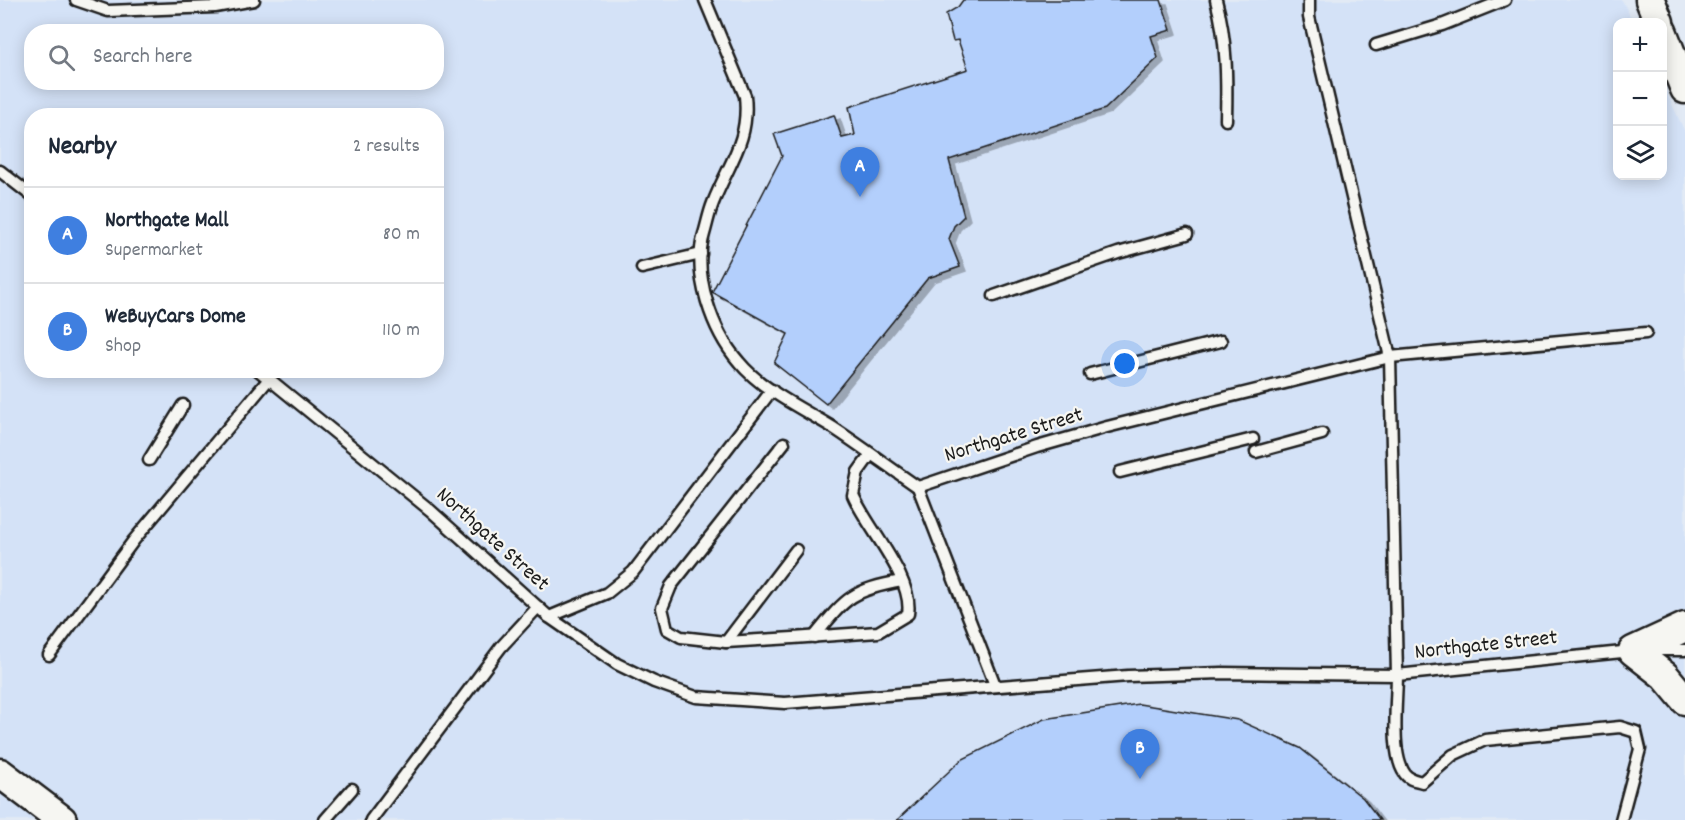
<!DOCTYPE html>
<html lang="en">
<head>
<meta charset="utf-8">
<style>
  :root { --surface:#fff; --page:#f2f2f3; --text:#1f2937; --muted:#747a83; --line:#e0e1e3; --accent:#1a73e8 }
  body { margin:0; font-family:Dekko,sans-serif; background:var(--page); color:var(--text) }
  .controls { position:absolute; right:18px; top:18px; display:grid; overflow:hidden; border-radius:12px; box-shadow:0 3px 15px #0003 }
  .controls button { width:54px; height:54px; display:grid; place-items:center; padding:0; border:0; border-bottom:2px solid var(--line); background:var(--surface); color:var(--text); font:30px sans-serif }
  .you { position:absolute; left:1125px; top:364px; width:21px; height:21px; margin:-15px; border:4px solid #fff; border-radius:50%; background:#1a73e8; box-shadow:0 0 0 9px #1a73e833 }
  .badge { display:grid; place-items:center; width:39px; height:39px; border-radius:50%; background:var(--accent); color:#fff; font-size:20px; font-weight:700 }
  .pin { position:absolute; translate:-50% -50px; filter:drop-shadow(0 2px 3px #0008) }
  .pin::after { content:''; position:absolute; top:32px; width:21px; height:18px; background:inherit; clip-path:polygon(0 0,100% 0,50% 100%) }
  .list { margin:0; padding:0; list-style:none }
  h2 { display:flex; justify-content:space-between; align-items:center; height:78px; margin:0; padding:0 24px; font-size:26px }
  h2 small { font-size:20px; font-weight:400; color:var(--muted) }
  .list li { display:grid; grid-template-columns:39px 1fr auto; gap:18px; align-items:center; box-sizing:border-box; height:96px; padding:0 24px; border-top:2px solid var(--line) }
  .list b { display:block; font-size:22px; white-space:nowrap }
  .list p { margin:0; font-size:20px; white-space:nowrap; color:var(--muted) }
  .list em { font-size:20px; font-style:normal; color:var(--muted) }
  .icon { flex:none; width:33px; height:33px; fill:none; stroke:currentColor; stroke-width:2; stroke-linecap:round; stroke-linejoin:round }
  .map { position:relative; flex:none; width:1685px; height:820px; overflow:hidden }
  .search { position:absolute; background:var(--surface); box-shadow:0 3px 15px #0003; left:24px; top:24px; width:420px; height:66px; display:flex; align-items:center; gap:15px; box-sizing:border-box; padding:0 21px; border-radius:24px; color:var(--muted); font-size:22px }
  .panel { position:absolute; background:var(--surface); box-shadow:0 3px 15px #0003; left:24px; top:108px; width:420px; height:270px; border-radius:24px }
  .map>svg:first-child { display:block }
  .built { fill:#d4e2f7; fill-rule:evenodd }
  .building { fill:#b3cffc; stroke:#1c1c1c; stroke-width:1.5; filter:url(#shadow) }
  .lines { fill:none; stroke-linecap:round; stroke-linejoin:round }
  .lane-casing { stroke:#1c1c1c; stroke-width:15 }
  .secondary-casing { stroke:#1c1c1c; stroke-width:33 }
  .lane { stroke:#f6f6f2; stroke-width:10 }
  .secondary { stroke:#f6f6f2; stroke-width:28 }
  .labels { text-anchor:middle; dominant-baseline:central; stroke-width:4.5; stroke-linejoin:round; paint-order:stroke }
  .street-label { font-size:22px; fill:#1c1c1c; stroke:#f6f6f2 }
</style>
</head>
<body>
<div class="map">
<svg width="1685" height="820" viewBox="0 0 1685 820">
  <defs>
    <filter id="shadow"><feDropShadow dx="6" dy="4" stdDeviation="0" flood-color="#0004"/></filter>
  </defs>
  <rect width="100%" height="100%" fill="#e2eaf5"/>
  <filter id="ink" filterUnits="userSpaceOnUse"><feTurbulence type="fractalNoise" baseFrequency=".0167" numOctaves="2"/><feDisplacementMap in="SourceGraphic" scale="12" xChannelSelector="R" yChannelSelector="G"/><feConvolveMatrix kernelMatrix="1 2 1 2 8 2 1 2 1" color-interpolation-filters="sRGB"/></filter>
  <g filter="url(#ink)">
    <path class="built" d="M0 0H1622L1633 22H1618V176H1662L1663 85 1685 132V820H0ZM32 32H436V82H32ZM32 116H436V370H32Z"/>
    <g class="building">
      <polygon points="963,0 1161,0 1171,30 1151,36 1158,58 1105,109 949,160 964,216 954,226 949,239 960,267 928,278 826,404 774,363 788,334 712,292 782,156 774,134 834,115 842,138 855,135 849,107 968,69 958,40 953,41 946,14 958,7"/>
      <polygon points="1139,704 1238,720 1300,748 1363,798 1380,820 897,820 961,760 1044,719"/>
    </g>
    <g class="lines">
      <defs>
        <g id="lane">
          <polyline points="76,0 108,11 215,7 254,0"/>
          <path d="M705 0 745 96C750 141 728 164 713 203 709 213 707 224 704 234 692 274 712 331 739 362 762 390 801 408 832 427 861 446 889 467 918 487L1037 447 1107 427 1390 357 1646 333"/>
          <path d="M1216 0C1227 40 1227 80 1226 120"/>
          <polyline points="1309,0 1309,17 1390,357 1397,675 1632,651"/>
          <polyline points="1376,45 1442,25 1505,0"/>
          <polyline points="0,171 32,196"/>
          <polyline points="642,268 701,254"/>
          <polyline points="994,296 1118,253 1187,234"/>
          <path d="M258 370 430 510 549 617 617 664 654 682 696 697 785 703 1128 676 1222 673 1397 675C1397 700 1390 754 1405 774 1409 780 1416 780 1422 782L1453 755 1485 740 1620 727 1636 732 1640 749 1621 820"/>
          <polyline points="1090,374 1221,341"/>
          <path d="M784 443 671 586 662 608 667 629 681 637 726 642 793 638 878 632 908 614C914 578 867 528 853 495L858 472 871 454"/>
          <polyline points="1256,452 1322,434"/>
          <polyline points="149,460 183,405"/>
          <polyline points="1120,472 1253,439"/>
          <polyline points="918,487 995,685"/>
          <polyline points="549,617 607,593 633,572 772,390"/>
          <path d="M814 637C846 598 851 590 902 581"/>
          <polyline points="726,642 796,550"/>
          <polyline points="1657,650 1685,650"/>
          <polyline points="49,655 134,540 269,379"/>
          <polyline points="325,820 352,789"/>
          <polyline points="371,820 501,647 538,607"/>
        </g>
        <g id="secondary">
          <polyline points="1650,0 1659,22"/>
          <polyline points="1662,31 1685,89"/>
          <polyline points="1685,627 1633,651 1665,676 1685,700"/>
          <polyline points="0,773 62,820"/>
        </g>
      </defs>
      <use href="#lane" class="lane-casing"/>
      <use href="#secondary" class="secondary-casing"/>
      <use href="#lane" class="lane"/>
      <use href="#secondary" class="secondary"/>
    </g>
  </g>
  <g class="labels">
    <g class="street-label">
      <text transform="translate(1014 436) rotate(-17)">Northgate Street</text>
      <text transform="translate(492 540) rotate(42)">Northgate Street</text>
      <text transform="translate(1486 646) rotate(-6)">Northgate Street</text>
    </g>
  </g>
</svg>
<div class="controls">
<button>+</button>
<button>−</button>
<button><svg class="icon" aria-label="layers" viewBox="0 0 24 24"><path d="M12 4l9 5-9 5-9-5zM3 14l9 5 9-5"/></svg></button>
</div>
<div class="you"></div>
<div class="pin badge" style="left:860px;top:197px;background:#3f7fe0">A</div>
<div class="pin badge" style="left:1140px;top:779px;background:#3f7fe0">B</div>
<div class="search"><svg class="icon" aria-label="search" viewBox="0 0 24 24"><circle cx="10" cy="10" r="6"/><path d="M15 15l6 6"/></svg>Search here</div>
<section class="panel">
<h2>Nearby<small>2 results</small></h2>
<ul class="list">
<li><span class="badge" style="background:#3f7fe0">A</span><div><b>Northgate Mall</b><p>Supermarket</p></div><em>80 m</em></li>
<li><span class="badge" style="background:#3f7fe0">B</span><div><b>WeBuyCars Dome</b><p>Shop</p></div><em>110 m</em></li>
</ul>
</section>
</div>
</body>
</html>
